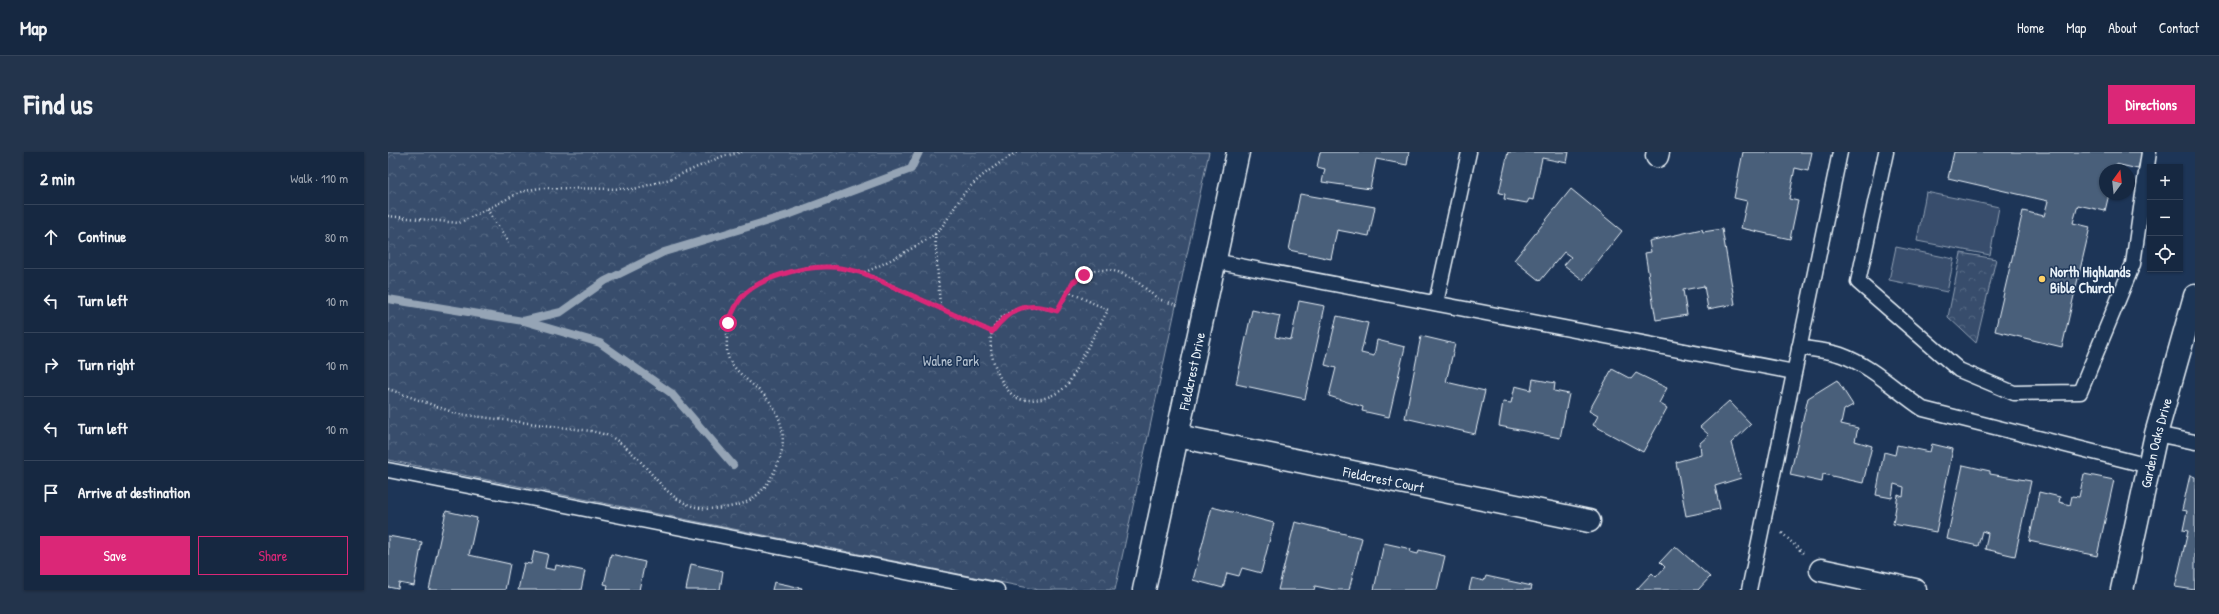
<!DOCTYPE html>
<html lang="en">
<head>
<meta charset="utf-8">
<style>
  :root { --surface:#162841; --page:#23344c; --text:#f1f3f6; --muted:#9ea6b1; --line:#35445a; --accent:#db2777 }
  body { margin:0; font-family:"Patrick Hand",sans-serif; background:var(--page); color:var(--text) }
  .controls { position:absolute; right:12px; top:12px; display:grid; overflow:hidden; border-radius:0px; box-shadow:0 1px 3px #0004 }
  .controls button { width:36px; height:36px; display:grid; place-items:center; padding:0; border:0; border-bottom:1px solid var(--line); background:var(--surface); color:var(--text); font:20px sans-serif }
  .compass { position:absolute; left:1711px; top:12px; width:36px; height:36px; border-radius:50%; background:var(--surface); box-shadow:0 1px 3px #0004; rotate:15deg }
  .stop { position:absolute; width:12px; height:12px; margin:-9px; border:3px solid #db2777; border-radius:50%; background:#fff }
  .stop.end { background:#db2777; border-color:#fff; box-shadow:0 1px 4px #0008 }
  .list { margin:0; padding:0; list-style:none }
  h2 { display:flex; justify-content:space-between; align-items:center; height:52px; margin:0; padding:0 16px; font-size:17px }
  h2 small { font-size:13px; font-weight:400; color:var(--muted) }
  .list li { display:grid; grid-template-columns:26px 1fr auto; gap:12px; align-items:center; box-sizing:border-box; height:64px; padding:0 16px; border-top:1px solid var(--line) }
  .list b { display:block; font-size:15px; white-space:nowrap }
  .list em { font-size:13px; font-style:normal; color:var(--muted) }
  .actions { display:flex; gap:8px; padding:12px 16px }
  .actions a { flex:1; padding:9px 0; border:1px solid var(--accent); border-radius:0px; text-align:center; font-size:14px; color:var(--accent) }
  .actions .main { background:var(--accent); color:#fff }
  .icon { flex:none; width:22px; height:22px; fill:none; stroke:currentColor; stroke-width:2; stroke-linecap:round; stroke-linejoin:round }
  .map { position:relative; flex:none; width:1807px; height:438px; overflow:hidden; border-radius:0px }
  header { display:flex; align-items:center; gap:24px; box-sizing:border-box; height:56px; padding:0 20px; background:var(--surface); border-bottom:1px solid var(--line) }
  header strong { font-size:19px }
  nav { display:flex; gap:22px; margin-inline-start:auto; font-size:14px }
  .intro { display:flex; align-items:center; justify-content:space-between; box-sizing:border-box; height:96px; padding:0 24px }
  h1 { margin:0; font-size:28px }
  .button { padding:10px 18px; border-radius:0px; background:var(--accent); color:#fff; font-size:14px; font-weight:700 }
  main { display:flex; gap:24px; padding:0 24px }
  aside { flex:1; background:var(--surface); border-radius:0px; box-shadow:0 1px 3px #0004 }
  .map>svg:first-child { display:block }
  .park { fill:url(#park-crowns); stroke:#909fb2 }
  .garden { fill:#374d6c; stroke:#909fb2 }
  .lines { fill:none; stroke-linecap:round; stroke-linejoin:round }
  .stream { stroke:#95a4b5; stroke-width:8 }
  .building { fill:#495e7a; stroke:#e8f1f8 }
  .service-casing { stroke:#e8f1f8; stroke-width:17 }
  .minor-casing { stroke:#e8f1f8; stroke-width:25 }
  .tertiary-casing { stroke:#e8f1f8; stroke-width:25 }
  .path { stroke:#e8f1f8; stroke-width:2.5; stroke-dasharray:1 3; stroke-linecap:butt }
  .service { stroke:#1d3557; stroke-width:14 }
  .minor { stroke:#1d3557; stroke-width:22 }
  .tertiary { stroke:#1d3557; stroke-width:22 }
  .route { stroke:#db2777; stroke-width:5 }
  .poi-dot { fill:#ffd166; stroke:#1d3557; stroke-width:1.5 }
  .labels { text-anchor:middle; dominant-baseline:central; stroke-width:3; stroke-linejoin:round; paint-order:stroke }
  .poi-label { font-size:14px; font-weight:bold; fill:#e8f1f8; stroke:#1d3557; text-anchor:start }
  .park-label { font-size:14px; fill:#b3c0ce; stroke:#1d3557 }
  .street-label { font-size:14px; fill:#e8f1f8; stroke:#1d3557 }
</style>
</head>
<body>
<header>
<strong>Map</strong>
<nav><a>Home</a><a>Map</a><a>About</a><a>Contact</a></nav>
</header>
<div class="intro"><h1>Find us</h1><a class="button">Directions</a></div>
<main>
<aside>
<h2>2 min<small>Walk · 110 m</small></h2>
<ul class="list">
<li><svg class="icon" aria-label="ahead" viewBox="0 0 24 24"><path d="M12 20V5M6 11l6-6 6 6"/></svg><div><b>Continue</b></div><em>80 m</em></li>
<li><svg class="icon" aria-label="left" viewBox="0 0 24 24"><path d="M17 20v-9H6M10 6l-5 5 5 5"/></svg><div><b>Turn left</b></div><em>10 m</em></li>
<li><svg class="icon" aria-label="right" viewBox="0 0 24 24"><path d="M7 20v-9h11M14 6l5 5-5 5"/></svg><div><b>Turn right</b></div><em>10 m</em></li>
<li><svg class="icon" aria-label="left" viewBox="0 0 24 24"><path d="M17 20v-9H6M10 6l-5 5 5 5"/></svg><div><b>Turn left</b></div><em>10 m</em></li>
<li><svg class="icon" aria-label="arrive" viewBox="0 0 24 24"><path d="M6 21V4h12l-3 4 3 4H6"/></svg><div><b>Arrive at destination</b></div></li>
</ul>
<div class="actions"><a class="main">Save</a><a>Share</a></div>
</aside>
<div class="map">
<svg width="1807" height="438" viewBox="0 0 1807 438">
  <defs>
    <pattern id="park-crowns" width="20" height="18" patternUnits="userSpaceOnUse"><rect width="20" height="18" fill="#374d6c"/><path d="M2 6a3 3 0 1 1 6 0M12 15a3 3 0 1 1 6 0" fill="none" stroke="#546782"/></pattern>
  </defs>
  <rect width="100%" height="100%" fill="#1d3557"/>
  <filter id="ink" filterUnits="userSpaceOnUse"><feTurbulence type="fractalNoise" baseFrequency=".025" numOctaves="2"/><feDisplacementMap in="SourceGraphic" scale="8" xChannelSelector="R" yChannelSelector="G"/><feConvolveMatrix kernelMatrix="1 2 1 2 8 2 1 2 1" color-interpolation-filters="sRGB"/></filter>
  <g filter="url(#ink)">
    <g class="park">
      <polygon points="0,0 821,0 727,438 651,438 0,308"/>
      <polygon points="1573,101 1608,107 1588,191 1560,165"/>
    </g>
    <g class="garden">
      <polygon points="1538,40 1611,55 1602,103 1529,89"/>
      <polygon points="1508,95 1566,107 1559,140 1501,128"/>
    </g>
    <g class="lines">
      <g class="stream">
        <polyline points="0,147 135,169 173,160 217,129 276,100 400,63 523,17 531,0"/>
        <polyline points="136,169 212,191 283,241 345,313"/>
      </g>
    </g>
    <g class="building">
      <polygon points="932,0 1021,0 1019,13 988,7 982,37 934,30 937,17 929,15"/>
      <polygon points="1120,0 1181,0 1179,11 1154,6 1145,48 1141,47 1139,51 1116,47 1117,42 1111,41"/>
      <polygon points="1355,0 1424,0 1420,19 1407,16 1401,47 1410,49 1402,87 1353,76 1359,49 1346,46"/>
      <polygon points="1566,0 1754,0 1750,17 1728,12 1726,18 1717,18 1717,42 1721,42 1717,59 1690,53 1685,71 1702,75 1674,195 1607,179 1635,59 1656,64 1660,49 1560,26"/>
      <polygon points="1183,37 1234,79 1195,128 1176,113 1183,105 1176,100 1152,129 1126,108"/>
      <polygon points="912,42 987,55 981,84 949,78 943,107 901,98"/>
      <polygon points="1314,77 1315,80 1334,77 1347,152 1320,157 1316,134 1295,138 1299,163 1268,168 1257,101 1263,100 1261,89"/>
      <polygon points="911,149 937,154 917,247 848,232 864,158 892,164 887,185 903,188"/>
      <polygon points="949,164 980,171 973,201 986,204 989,188 1017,195 1001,265 974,259 975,255 941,244 948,216 937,213"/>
      <polygon points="1033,184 1067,192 1058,230 1097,239 1087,282 1017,266"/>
      <polygon points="1224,217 1243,227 1248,221 1279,236 1271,251 1279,256 1255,300 1205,273 1210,264 1201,259"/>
      <polygon points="1145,227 1167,231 1166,239 1181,242 1172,286 1111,274 1115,250 1123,251 1127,234 1143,238"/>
      <polygon points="1449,228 1465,253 1456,258 1453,272 1470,276 1467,289 1484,294 1475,331 1435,322 1434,330 1402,323 1420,246"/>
      <polygon points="1341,249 1363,272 1343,291 1353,326 1327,334 1332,357 1298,364 1288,310 1313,303 1312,291 1321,283 1312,275"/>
      <polygon points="1544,292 1565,297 1548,380 1505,372 1510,343 1515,345 1516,335 1506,332 1504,346 1488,343 1496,300 1507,303 1509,293 1542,300"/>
      <polygon points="1575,313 1602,319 1602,322 1643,329 1627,404 1597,397 1600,381 1594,379 1590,394 1559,387"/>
      <polygon points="1696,322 1726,328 1709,404 1641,389 1651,340 1672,345 1671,350 1682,353 1684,344 1691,345"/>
      <polygon points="1802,323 1807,325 1807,438 1787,435 1800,379 1795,378 1799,359 1794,358"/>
      <polygon points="824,355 886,371 873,421 854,416 851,424 839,421 835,436 805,428"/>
      <polygon points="58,359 89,366 81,403 122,412 117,438 41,438"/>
      <polygon points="907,370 974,386 961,438 946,438 927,434 926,438 890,438"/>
      <polygon points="0,384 34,390 26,434 11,431 10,437 0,435"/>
      <polygon points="996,391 1023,397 1022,400 1030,402 1031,398 1057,404 1049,438 986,438"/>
      <polygon points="1287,394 1322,425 1310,438 1248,438 1264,421 1268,425 1277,415 1272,410"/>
      <polygon points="146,399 160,402 157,416 167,418 168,413 197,419 193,438 130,438 136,411 143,412"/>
      <polygon points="223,402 257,410 251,438 219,438 220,433 216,432"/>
      <polygon points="303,412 335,419 332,438 298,438"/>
      <polygon points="1098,424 1144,434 1143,438 1081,438 1084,426 1096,429"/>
      <polygon points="386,430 414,436 413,438 384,438"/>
    </g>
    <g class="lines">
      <defs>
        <g id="service">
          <polyline points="1498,0 1470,130 1571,218 1626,241 1692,240 1745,112 1761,0"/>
          <polyline points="826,109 1406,220"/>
          <polyline points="1048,151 1081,0"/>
          <path d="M1411 195C1424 198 1440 198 1453 203 1484 214 1508 239 1535 257L1761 314"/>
          <polyline points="1768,282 1807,290"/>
          <polyline points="0,318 609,438"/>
          <polyline points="1361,438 1452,0"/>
        </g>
        <g id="minor">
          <polyline points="1269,4 1270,0"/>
          <path id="s1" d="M790 284 1201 369"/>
          <polyline points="1433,418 1527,438"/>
          <path id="s2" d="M1734 438 1768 282 1807 144"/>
        </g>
        <g id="tertiary">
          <path id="s3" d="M756 438 850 0"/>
        </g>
      </defs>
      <use href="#service" class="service-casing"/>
      <use href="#minor" class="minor-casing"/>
      <use href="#tertiary" class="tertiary-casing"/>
      <g class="path">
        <polyline points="99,57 121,91"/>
        <polyline points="0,64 71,71 133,40 151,36 246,37 282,27 335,4 354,0"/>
        <polyline points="547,82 552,154"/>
        <polyline points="476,121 604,180"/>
        <path d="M679 139 720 158C710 176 701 193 691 211 687 218 684 227 679 233 673 240 662 245 653 247 645 248 636 249 629 246 612 237 598 198 604 180 614 153 646 152 669 159L685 130 707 118H721L730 120 746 127 770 147 792 154"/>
        <path d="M0 237 70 262 203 279C210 281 219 282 225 286 271 314 277 370 346 354 365 350 376 339 385 322 401 295 397 265 376 243 364 231 349 222 341 207 338 201 339 188 339 181 340 168 345 157 353 146 370 125 417 113 444 115 452 115 472 122 477 120 487 117 539 89 547 82 560 70 567 52 578 39 593 23 611 11 629 0"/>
        <polyline points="1394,381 1416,402"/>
      </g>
      <use href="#service" class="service"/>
      <use href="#minor" class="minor"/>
      <use href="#tertiary" class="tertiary"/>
    </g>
  </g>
  <g class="lines" filter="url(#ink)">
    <path class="route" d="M340 171C344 162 347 154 353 146 370 125 416 114 442 115 453 115 464 118 475 121L604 180C623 155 639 149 669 159L685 130 696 123"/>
  </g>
  <circle class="poi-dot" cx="1654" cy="127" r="4"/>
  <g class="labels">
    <g class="poi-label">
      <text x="1662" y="119">North Highlands<tspan x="1662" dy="16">Bible Church</tspan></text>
    </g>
    <g class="park-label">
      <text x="563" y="208">Walne Park</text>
    </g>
    <g class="street-label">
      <text stroke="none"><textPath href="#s3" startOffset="224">Fieldcrest Drive</textPath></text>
      <text stroke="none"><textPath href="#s2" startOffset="151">Garden Oaks Drive</textPath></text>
      <text stroke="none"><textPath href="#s1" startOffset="210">Fieldcrest Court</textPath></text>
    </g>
  </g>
</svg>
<div class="controls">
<button>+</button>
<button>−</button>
<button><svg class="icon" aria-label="locate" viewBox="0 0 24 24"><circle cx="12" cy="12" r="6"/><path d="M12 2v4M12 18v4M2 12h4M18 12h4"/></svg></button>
</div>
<svg class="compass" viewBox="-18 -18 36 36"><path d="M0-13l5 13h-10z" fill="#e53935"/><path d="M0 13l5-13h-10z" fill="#9ea6b1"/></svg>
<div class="stop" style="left:340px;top:171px"></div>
<div class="stop end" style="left:696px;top:123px"></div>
</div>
</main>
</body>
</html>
